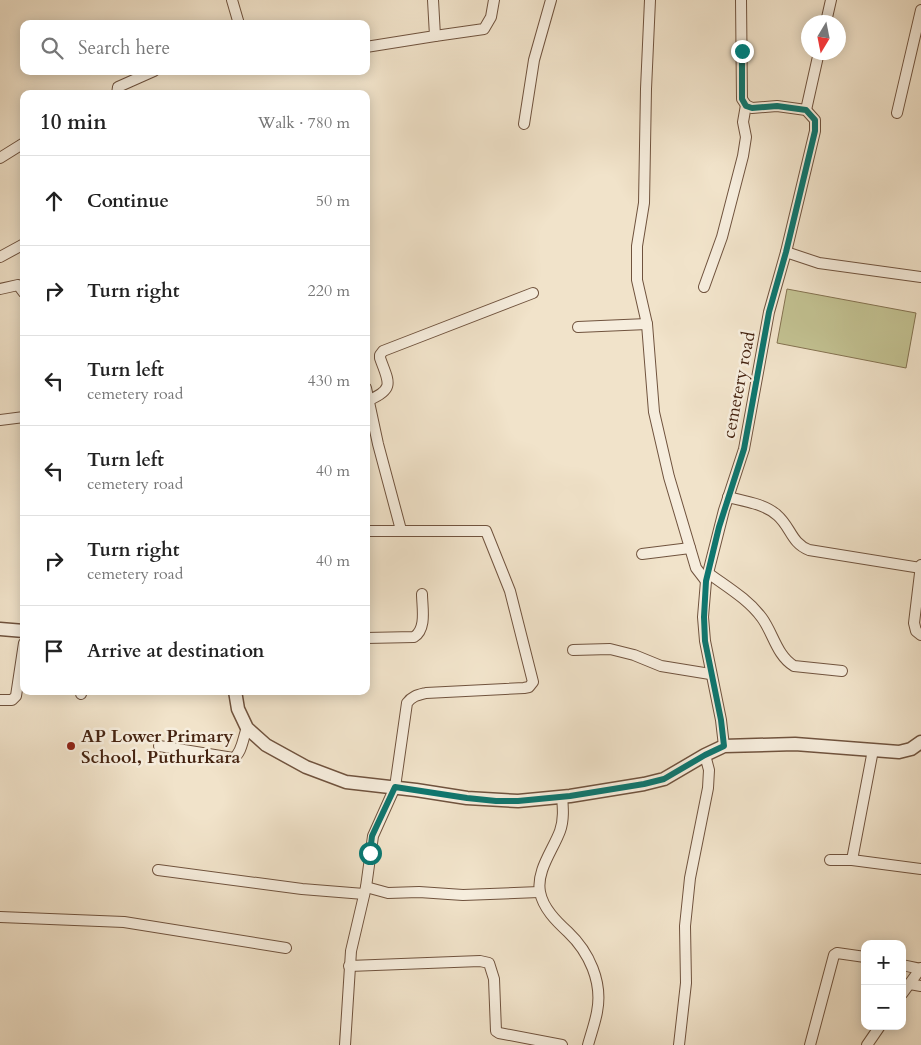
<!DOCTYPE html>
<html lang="en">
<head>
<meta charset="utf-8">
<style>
  :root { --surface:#fff; --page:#f2f2f2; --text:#222; --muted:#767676; --line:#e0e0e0 }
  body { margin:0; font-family:Cardo,serif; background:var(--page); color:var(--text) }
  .controls { position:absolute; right:15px; bottom:15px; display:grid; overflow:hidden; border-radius:10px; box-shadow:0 2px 12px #0003 }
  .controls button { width:45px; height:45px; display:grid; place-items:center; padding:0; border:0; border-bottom:1px solid var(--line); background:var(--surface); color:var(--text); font:25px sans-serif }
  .compass { position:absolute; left:801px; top:15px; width:45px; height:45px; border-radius:50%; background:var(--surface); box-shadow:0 2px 12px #0003; rotate:190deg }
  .stop { position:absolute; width:15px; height:15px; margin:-11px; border:4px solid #0f766e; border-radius:50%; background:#fff }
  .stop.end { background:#0f766e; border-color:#fff; box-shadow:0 1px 5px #0008 }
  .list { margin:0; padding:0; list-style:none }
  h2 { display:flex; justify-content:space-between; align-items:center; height:65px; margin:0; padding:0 20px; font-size:21px }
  h2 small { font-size:16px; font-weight:400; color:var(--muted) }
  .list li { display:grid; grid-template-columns:32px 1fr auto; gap:15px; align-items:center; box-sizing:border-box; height:90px; padding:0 20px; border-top:1px solid var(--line) }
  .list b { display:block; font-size:19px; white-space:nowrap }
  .list p { margin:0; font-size:16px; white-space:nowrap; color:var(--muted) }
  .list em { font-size:16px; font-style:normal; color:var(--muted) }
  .icon { flex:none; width:28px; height:28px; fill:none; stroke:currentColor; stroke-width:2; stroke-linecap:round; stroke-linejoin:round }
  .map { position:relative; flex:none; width:921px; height:1045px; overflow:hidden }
  .search { position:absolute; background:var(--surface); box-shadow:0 2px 12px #0003; left:20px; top:20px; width:350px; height:55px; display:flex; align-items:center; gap:12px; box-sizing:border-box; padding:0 18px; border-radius:10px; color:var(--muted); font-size:19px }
  .panel { position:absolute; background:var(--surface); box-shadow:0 2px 12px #0003; left:20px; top:90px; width:350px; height:605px; border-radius:10px }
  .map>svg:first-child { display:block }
  .green { fill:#c2c191; stroke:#847250 }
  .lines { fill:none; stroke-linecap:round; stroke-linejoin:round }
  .minor-casing { stroke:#70533e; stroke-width:12 }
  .tertiary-casing { stroke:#70533e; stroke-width:15 }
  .minor { stroke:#f6eddd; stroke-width:10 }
  .tertiary { stroke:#f6eddd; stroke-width:12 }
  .route { stroke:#0f766e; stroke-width:6 }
  .poi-dot { fill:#8f2418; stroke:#f6eddd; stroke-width:2 }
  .labels { text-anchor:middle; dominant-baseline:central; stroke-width:5; stroke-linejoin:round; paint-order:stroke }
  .street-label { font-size:18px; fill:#452310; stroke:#f6eddd }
  .poi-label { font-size:18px; font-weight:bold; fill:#452310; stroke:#f6eddd; text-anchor:start }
</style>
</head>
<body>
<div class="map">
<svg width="921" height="1045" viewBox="0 0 921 1045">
  <rect width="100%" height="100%" fill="#f1e3ca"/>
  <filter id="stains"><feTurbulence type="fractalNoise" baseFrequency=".004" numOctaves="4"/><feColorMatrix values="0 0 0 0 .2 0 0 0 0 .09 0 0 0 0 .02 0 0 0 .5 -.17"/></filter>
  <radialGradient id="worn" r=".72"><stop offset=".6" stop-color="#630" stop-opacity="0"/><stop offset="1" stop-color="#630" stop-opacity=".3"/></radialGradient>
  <polygon class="green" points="787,289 916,313 906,368 777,343"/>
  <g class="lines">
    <defs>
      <g id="minor">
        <polyline points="232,0 239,24"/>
        <polyline points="650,0 646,89 644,203 637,246 637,280 647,324 654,412 669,477 696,568 706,581"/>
        <polyline points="826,22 831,0"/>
        <polyline points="435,36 484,29 491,17 494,0"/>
        <polyline points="366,47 435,36 433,0"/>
        <polyline points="117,94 118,87 154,71"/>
        <polyline points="806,110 819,52"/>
        <polyline points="897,113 921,10"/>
        <polyline points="524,124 534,60 551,0"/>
        <polyline points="0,158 24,143"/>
        <polyline points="786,252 819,263 921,277"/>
        <polyline points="0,257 24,244"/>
        <polyline points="704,287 722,237 743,156 746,137 743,122 746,105"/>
        <polyline points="0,289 18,285 24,293"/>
        <polyline points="578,327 647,324"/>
        <polyline points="366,388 378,444 401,530"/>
        <path d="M369 400C396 389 388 381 380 358V355L383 351 533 293"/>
        <polyline points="0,420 24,417"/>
        <path d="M728 497C744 501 765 504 777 515 791 527 791 543 809 550L921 568"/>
        <polyline points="642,554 690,548"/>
        <polyline points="921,565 914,623 916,631 921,635"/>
        <path d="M708 573C727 587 748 599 762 618 773 633 777 656 794 666L842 671"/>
        <path d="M366 638 414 637C427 629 422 607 422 594"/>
        <polyline points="573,650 610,649 634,655 661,666 710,674"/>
        <polyline points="81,694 82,691"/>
        <polyline points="0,700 12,700 16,696 24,643"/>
        <path d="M159 746 233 758C242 754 243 737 247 728"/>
        <polyline points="724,746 721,720 705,641 703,617 706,581 724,510 744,449 769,312 786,252 815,131 815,120 806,110 777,106 752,108 746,105 742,99 741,0"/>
        <path d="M562 796C563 808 564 820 560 831 553 850 536 871 540 892 543 908 556 921 568 932 589 952 603 982 597 1012 595 1023 591 1034 588 1045"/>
        <polyline points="830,860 852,860 921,869"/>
        <polyline points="852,860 873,750"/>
        <polyline points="158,870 302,889 364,894"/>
        <polyline points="366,887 388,893 419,892 463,895 539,892"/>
        <polyline points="0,917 124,922 286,948"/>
        <polyline points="902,965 921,969"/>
        <polyline points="349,966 480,961 489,963 494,979 496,1031 499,1033 562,1045"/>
        <polyline points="910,984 921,986"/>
        <polyline points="902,994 921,968"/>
        <path d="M345 1045 351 951 366 887 373 836 395 787 407 703C412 696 418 695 426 693L524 688 529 687 533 682 510 591 486 531H366"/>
        <polyline points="679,1045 686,983 685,926 690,878 708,788 709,770 705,755"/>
        <polyline points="810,1045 834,955 837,953 865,957"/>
        <polyline points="867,1045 880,1026"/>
      </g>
      <g id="tertiary">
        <polyline points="0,629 24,631"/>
        <polyline points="235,691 238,709 247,728 266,745 306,767 346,782 416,790 467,798 518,801 570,796 644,784 664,779 705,755 724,746 795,744 899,752 911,749 921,742"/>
      </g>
    </defs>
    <use href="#minor" class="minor-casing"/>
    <use href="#tertiary" class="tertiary-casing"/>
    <use href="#minor" class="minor"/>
    <use href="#tertiary" class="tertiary"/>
  </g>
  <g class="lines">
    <polyline class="route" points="370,853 372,836 395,787 467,798 496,801 518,801 570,796 644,784 664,779 705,755 724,746 721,720 705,641 704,617 706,581 719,527 744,449 769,312 786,252 815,131 815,120 806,110 777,106 752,108 746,106 742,99 742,51"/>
  </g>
  <circle class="poi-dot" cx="71" cy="746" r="5"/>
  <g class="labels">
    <g class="street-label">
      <text transform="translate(739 385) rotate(-79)">cemetery road</text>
    </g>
    <g class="poi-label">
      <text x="81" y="736">AP Lower Primary<tspan x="81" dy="21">School, Puthurkara</tspan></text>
    </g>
  </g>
  <rect width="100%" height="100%" filter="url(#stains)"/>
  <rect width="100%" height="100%" fill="url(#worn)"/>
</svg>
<div class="controls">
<button>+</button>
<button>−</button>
</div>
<svg class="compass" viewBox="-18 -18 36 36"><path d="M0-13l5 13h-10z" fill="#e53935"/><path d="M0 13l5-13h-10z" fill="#767676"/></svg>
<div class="stop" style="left:370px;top:853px"></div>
<div class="stop end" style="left:742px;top:51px"></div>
<div class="search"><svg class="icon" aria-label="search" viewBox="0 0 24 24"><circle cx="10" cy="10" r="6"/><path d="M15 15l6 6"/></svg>Search here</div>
<section class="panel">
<h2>10 min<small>Walk · 780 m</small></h2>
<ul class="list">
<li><svg class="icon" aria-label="ahead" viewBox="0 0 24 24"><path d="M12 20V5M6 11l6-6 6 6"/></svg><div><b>Continue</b></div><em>50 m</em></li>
<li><svg class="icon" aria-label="right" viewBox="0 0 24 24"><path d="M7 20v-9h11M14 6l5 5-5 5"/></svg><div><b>Turn right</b></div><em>220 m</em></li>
<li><svg class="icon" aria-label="left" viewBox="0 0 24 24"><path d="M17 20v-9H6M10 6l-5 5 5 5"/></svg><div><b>Turn left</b><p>cemetery road</p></div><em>430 m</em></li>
<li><svg class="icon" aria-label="left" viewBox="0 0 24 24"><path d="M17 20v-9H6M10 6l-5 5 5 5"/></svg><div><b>Turn left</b><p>cemetery road</p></div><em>40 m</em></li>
<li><svg class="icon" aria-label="right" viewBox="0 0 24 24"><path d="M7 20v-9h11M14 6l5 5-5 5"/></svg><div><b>Turn right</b><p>cemetery road</p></div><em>40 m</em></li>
<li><svg class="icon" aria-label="arrive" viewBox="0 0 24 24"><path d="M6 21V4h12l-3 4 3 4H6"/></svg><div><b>Arrive at destination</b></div></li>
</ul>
</section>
</div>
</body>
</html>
